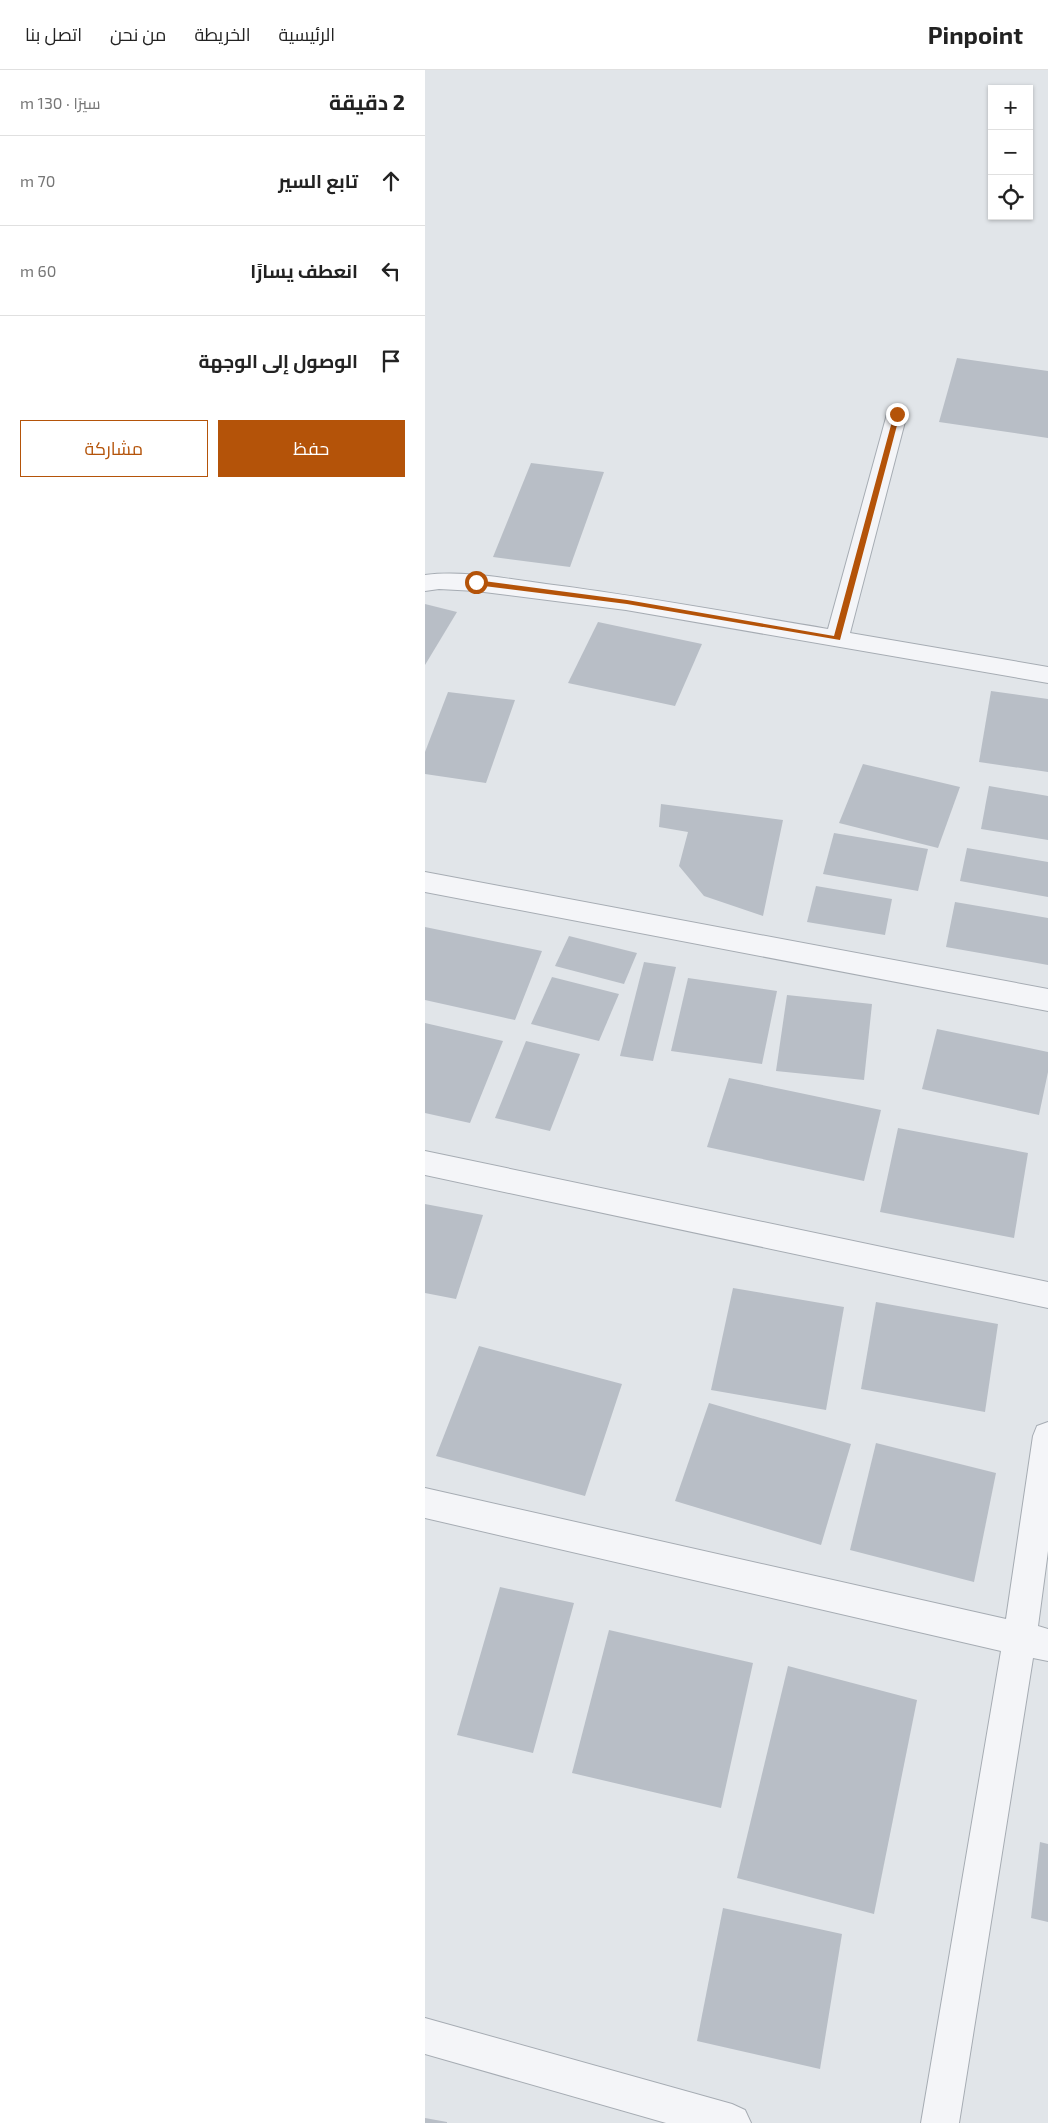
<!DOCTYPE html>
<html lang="ar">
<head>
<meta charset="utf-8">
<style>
  :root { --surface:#fff; --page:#f6f6f6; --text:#222; --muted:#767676; --line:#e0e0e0; --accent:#b45309 }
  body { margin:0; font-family:"Exo 2",Cairo,sans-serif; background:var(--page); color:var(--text); direction:rtl }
  .controls { position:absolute; right:15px; top:15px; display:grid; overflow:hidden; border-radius:0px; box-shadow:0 1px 4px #0004 }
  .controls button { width:45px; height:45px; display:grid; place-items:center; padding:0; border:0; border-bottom:1px solid var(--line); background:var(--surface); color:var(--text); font:25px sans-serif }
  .stop { position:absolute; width:15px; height:15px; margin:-11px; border:4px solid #b45309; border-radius:50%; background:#fff }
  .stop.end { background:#b45309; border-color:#fff; box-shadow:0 1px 5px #0008 }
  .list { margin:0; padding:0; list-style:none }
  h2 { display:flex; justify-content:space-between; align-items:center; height:65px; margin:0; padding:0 20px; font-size:21px }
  h2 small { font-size:16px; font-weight:400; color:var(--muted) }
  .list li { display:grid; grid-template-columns:32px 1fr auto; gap:15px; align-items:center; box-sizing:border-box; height:90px; padding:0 20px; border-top:1px solid var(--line) }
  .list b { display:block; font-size:19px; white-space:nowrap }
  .list em { font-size:16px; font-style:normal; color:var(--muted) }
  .actions { display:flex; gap:10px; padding:15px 20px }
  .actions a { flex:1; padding:11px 0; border:1px solid var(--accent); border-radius:0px; text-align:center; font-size:18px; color:var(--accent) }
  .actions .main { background:var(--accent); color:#fff }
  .icon { flex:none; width:28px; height:28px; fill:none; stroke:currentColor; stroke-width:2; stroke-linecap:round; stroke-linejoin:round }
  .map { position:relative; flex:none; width:623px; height:2053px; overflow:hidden; direction:ltr }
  header { display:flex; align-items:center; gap:30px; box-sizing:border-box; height:70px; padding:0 25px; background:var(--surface); border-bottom:1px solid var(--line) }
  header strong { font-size:24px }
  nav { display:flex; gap:28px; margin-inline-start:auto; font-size:18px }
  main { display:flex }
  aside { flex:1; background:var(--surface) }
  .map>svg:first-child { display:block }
  .building { fill:#b8bec6 }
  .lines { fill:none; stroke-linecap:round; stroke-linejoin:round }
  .minor-casing { stroke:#a6acb3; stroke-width:2 }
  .minor { fill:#f4f5f8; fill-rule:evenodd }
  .route { fill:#b45309 }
</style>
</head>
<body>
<header>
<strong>Pinpoint</strong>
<nav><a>الرئيسية</a><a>الخريطة</a><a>من نحن</a><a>اتصل بنا</a></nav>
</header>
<main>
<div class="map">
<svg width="623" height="2053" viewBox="0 0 623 2053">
  <rect width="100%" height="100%" fill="#e1e5e9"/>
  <g class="building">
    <polygon points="532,288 623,301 623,368 514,352"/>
    <polygon points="106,393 179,402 145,497 68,487"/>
    <polygon points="0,534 32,542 0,595"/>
    <polygon points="173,552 277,574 250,636 143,613"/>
    <polygon points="566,621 623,629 623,702 554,692"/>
    <polygon points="23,622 90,630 61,713 0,704 0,682"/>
    <polygon points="438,694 535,717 513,778 414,753"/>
    <polygon points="564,716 623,726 623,770 556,759"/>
    <polygon points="236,734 358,750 338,846 279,826 254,796 263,762 234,757"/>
    <polygon points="409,763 503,779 493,821 398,804"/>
    <polygon points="542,778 623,792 623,827 535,811"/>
    <polygon points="391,816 467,829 460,865 382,852"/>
    <polygon points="530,832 623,848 623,895 521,877"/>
    <polygon points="0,857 117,881 90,950 0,930"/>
    <polygon points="144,866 212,883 199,914 130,896"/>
    <polygon points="219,892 251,897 228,991 195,986"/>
    <polygon points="127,907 194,924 174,971 106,954"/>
    <polygon points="263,908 352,921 337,994 246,981"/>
    <polygon points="362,925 447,934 439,1010 351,1001"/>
    <polygon points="0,953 78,971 45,1053 0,1043"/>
    <polygon points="512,959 623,982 623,1002 614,1045 497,1019"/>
    <polygon points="101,971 155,984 125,1061 70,1048"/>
    <polygon points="304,1008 456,1040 439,1111 282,1077"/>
    <polygon points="473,1058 603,1083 589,1168 455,1142"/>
    <polygon points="0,1134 58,1145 31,1229 0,1223"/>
    <polygon points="308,1218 419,1237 401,1340 286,1320"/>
    <polygon points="451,1232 573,1254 560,1342 436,1319"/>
    <polygon points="54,1276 197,1314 160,1426 11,1386"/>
    <polygon points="284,1333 426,1374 396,1475 250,1431"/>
    <polygon points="451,1373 571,1403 549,1512 425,1480"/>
    <polygon points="75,1517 149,1533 108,1683 32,1665"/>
    <polygon points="184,1560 328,1593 296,1738 147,1703"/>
    <polygon points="363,1596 492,1630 449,1844 312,1808"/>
    <polygon points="615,1772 623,1774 623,1852 606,1848"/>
    <polygon points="298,1838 417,1864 395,1999 272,1971"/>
    <polygon points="0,2048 22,2052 22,2053 0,2053"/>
  </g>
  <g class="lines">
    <defs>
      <g id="minor">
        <path d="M472 337 479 339 482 344 425 563 623 597V613L201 540 51 521 14 519 0 521V505C40 500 82 509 121 514 216 526 309 543 403 559L462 344 465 339Z"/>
        <polygon points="0,802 623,919 623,941 0,822"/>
        <polygon points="0,1081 623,1212 623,1238 0,1105"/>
        <polygon points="623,1352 623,1481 613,1556 623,1559 623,1591 608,1588 534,2053 496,2053 576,1581 0,1448 0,1418 581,1549 608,1366 612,1356"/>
        <polygon points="0,1948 307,2034 320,2040 326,2053 241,2053 0,1984"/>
      </g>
    </defs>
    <use href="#minor" class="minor-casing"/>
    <use href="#minor" class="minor"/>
  </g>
  <polygon class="route" points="472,342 475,344 415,570 202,534 51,515 48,512 51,510 202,530 409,566 469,344"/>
</svg>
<div class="controls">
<button>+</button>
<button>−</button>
<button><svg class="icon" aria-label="locate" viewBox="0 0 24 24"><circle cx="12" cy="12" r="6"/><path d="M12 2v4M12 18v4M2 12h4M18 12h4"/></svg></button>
</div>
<div class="stop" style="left:51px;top:512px"></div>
<div class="stop end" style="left:472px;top:344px"></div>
</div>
<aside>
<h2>2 دقيقة<small>سيرًا · 130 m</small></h2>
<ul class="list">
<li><svg class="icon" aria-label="ahead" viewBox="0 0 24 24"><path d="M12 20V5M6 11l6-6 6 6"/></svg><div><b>تابع السير</b></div><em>70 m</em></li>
<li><svg class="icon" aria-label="left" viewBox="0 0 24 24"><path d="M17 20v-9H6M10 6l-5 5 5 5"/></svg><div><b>انعطف يسارًا</b></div><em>60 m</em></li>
<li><svg class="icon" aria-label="arrive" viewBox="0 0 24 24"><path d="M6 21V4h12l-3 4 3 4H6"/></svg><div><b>الوصول إلى الوجهة</b></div></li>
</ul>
<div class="actions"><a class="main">حفظ</a><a>مشاركة</a></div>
</aside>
</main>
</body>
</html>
